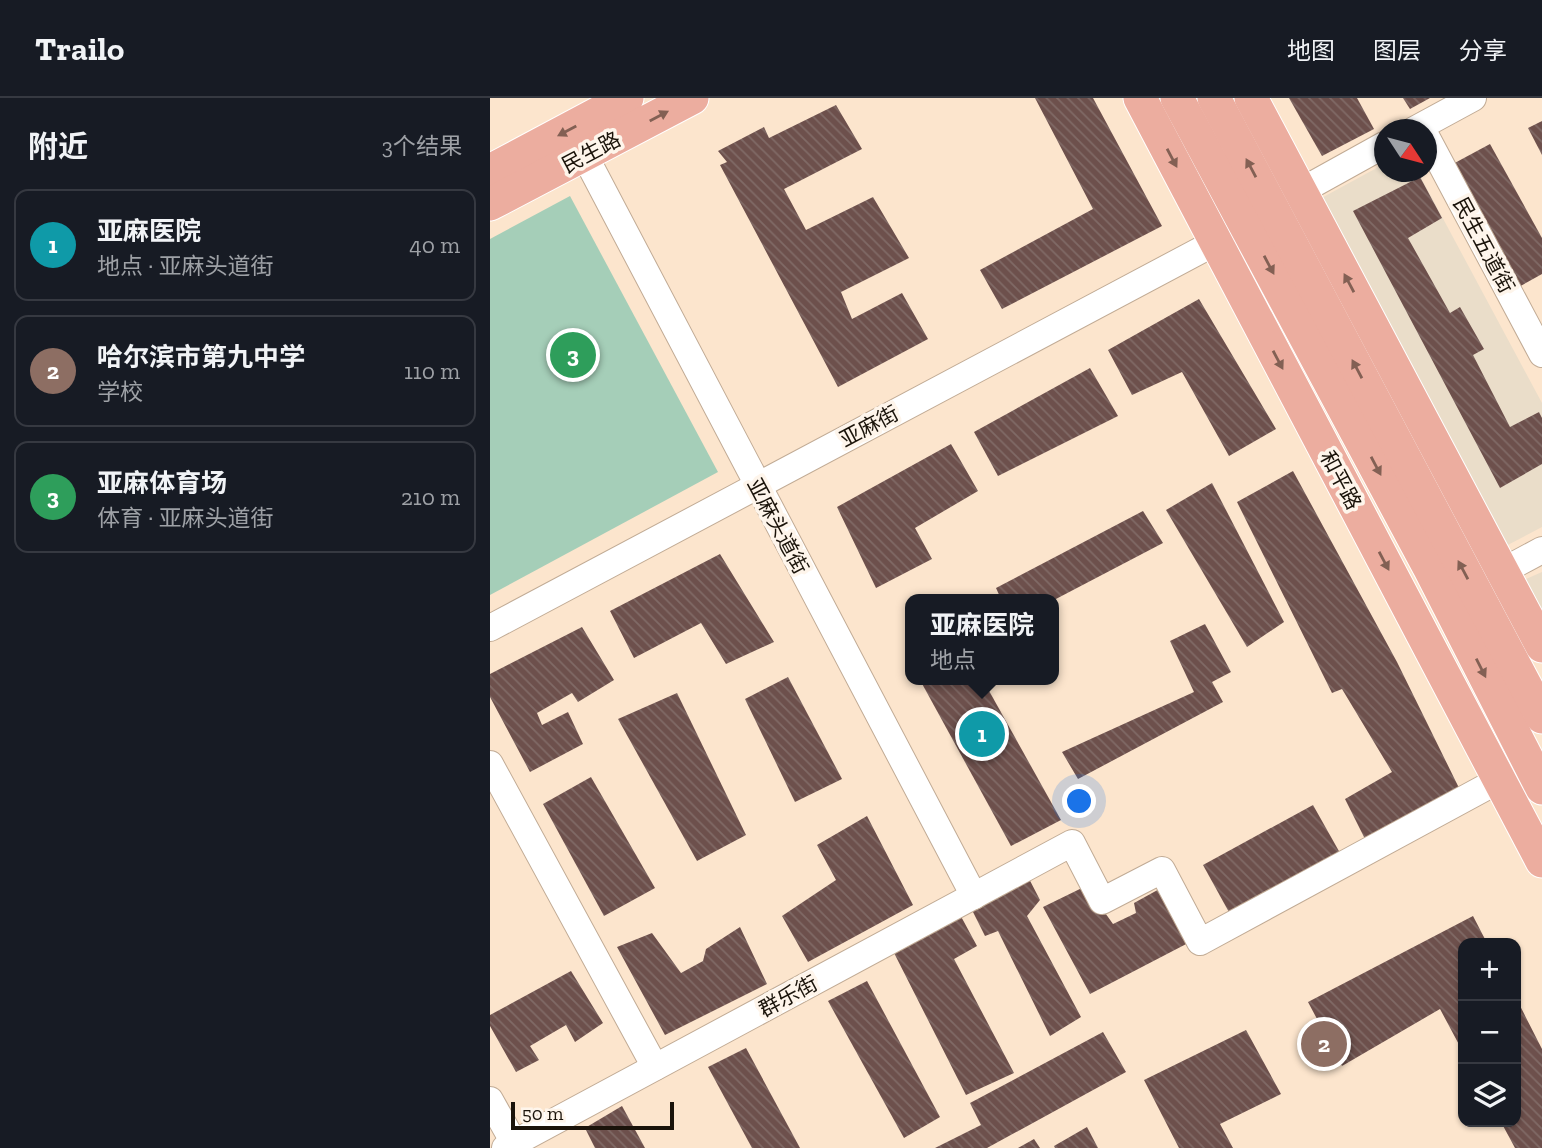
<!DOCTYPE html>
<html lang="zh">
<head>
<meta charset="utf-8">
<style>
  :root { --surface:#171b24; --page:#20242c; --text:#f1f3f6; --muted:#9ea1a6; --line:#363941; --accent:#7c3aed }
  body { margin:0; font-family:"Zilla Slab","Noto Sans SC",serif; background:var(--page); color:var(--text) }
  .controls { position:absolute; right:21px; bottom:21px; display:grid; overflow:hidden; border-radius:14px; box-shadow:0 2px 5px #0004 }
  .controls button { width:63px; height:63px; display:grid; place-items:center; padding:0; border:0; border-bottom:2px solid var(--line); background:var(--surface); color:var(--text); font:35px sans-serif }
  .compass { position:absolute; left:884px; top:21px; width:63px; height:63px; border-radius:50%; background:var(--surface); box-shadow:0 2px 5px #0004; rotate:126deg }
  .scale { position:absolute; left:21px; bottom:18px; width:163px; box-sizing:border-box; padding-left:7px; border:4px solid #1a130a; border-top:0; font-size:19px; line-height:24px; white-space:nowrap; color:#1a130a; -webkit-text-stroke:5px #fef5eb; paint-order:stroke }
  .you { position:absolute; left:590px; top:704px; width:24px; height:24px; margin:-18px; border:5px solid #fff; border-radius:50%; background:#1a73e8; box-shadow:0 0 0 10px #1a73e833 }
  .badge { display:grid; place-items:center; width:46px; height:46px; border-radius:50%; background:var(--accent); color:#fff; font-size:23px; font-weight:700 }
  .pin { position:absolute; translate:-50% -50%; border:4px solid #fff; box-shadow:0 2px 7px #0006 }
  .popup { position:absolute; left:415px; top:496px; width:154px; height:91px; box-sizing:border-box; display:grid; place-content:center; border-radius:14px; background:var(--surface); filter:drop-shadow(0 2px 5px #0005); font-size:23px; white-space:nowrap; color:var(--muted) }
  .popup b { font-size:26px; color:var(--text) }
  .popup::after { content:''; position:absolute; left:50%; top:100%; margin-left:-14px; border:14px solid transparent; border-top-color:var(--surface) }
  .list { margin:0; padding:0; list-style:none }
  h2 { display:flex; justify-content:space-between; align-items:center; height:91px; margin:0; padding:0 28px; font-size:30px }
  h2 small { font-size:23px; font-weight:400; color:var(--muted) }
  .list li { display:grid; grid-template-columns:46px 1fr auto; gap:21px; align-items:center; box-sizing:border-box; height:112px; margin:0 14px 14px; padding:0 14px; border:2px solid var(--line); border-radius:14px }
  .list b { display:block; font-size:26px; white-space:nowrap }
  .list p { margin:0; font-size:23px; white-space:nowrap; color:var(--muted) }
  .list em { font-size:23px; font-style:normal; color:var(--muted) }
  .icon { flex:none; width:38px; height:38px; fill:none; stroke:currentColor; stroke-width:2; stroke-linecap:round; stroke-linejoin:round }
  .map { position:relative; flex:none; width:1052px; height:1050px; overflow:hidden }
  header { display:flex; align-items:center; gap:42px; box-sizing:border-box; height:98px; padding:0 35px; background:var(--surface); border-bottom:2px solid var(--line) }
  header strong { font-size:33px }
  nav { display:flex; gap:38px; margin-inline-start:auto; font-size:24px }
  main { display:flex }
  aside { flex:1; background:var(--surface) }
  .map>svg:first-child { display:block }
  .commercial { fill:#eaddc9 }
  .green { fill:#a5ceb8 }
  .building { fill:url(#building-back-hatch) }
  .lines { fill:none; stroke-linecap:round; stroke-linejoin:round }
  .minor-casing { stroke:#c1ab95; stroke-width:28 }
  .major-casing { stroke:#fff; stroke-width:35 }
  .minor { stroke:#fff; stroke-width:26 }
  .major { stroke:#ecad9f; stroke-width:33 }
  .oneway { fill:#836054 }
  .labels { text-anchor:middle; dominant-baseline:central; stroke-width:7; stroke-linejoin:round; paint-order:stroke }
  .street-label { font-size:21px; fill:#1a130a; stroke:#fef5eb }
</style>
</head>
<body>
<header>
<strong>Trailo</strong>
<nav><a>地图</a><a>图层</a><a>分享</a></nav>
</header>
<main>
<aside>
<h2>附近<small>3个结果</small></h2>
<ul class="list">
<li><span class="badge" style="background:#0f9aa8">1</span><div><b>亚麻医院</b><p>地点 · 亚麻头道街</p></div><em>40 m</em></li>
<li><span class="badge" style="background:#8d6e63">2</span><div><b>哈尔滨市第九中学</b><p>学校</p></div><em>110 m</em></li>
<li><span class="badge" style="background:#2e9e5b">3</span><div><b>亚麻体育场</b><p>体育 · 亚麻头道街</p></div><em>210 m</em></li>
</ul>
</aside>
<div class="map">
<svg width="1052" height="1050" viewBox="0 0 1052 1050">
  <defs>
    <pattern id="building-back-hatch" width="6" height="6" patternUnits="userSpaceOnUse" patternTransform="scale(1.75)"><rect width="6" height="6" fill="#6d504c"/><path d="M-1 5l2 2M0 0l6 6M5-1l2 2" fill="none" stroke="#806a66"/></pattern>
  </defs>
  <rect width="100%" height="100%" fill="#fce5cd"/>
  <g class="commercial">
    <polygon points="894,66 894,74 928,74 1052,305 1052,429 1012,450 826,103"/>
    <polygon points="1052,474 1052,513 1036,481"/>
  </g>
  <polygon class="green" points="80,98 228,374 0,497 0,141"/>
  <g class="building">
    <polygon points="545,0 603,0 672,128 512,211 490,172 603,111"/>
    <polygon points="799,0 867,0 884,31 832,58"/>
    <polygon points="913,0 940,0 920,11"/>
    <polygon points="346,7 372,51 294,91 316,132 383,99 419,160 351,194 362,221 412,195 438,241 348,289 230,67 237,64 228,53 274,29 279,40"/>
    <polygon points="1052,23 1052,57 1038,30"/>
    <polygon points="1000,46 1052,140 1052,176 1027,190 961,67"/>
    <polygon points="930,79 952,120 918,140 960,215 970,209 994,251 983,257 1020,329 1049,314 1052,320 1052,366 1010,390 863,113"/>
    <polygon points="709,201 786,331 739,358 692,274 642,297 618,252"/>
    <polygon points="600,270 628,318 508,378 484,334"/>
    <polygon points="461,346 488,393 425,430 442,461 386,490 347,409"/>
    <polygon points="803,373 907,564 971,694 877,745 855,701 902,674 852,591 842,595 747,404"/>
    <polygon points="722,385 794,524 757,549 676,412"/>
    <polygon points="653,413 673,445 564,502 511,501 506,490"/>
    <polygon points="230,456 284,544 236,566 211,525 144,560 120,513"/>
    <polygon points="715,526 741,574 722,584 733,604 588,681 572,654 704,594 680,543"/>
    <polygon points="92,529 124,582 88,604 82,595 47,615 52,627 78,614 93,646 40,674 0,599 0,576"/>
    <polygon points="298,579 352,681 305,704 255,601"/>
    <polygon points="430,582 493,582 571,722 521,748"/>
    <polygon points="187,595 256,737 207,763 128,621"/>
    <polygon points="101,679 165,790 114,818 53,706"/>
    <polygon points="823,707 850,755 740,816 713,767"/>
    <polygon points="377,718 423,807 318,864 292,818 346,782 327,747"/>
    <polygon points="535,773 550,802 537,818 591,919 560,938 508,833 495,838 478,804"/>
    <polygon points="596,788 623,826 646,815 644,805 673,789 702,843 600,896 553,809"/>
    <polygon points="467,811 487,848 464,861 524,975 476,997 400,847"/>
    <polygon points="983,818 997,845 973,845 973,954 950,911 852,968 818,904"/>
    <polygon points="250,829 277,886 175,937 127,849 162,835 191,875 213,863 216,851"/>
    <polygon points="81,873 113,925 85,944 76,927 40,948 49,962 26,974 0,928 0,917"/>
    <polygon points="377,883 450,1019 414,1040 338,903"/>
    <polygon points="1026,900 1052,951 1052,1050 1025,1050 1011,1024 1026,1024"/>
    <polygon points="756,932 791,996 730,1026 743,1050 689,1050 654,982"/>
    <polygon points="613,934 636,974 497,1050 445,1050 491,1027 480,1005"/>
    <polygon points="256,950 310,1050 262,1050 218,969"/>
    <polygon points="132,1008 155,1050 105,1050 95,1030"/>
    <polygon points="597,1029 608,1050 565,1050 564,1048"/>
    <polygon points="544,1041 550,1050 528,1050"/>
  </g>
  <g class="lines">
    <defs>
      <g id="minor">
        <polyline points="924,32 983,0"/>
        <polyline points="936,38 1052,256"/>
        <polyline points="95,58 484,798"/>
        <polyline points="793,103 894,47"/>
        <polyline points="1013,473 1052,452"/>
        <polyline points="0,530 741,136"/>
        <polyline points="0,666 165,969"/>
        <polyline points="0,1002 24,1045"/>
        <polyline points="15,1050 582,745 612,803 672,772 710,844 1009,682"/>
      </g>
      <g id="major">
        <polyline points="650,0 1052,763"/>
        <polyline points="687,0 940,471 1052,690"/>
        <polyline points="724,0 1052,619"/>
        <polyline points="761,0 1052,548"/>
        <polyline points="0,73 137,0"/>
        <polyline points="0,106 202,0"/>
      </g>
    </defs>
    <use href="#minor" class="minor-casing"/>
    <use href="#major" class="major-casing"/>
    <use href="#minor" class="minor"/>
    <use href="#major" class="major"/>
  </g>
  <defs><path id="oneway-solid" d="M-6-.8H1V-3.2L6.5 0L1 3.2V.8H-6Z" transform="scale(1.75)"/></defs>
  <g class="oneway">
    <use href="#oneway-solid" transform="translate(169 18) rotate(-28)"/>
    <use href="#oneway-solid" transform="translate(77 33) rotate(152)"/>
    <use href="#oneway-solid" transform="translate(682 60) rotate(62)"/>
    <use href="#oneway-solid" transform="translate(761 70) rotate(-118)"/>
    <use href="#oneway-solid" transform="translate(779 167) rotate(62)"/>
    <use href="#oneway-solid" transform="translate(859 185) rotate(-118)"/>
    <use href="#oneway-solid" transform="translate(788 262) rotate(62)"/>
    <use href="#oneway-solid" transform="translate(867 271) rotate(-118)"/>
    <use href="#oneway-solid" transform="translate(886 368) rotate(62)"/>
    <use href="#oneway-solid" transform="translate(894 463) rotate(62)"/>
    <use href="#oneway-solid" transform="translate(973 472) rotate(-118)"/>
    <use href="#oneway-solid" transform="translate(991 570) rotate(63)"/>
  </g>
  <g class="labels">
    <g class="street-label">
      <text transform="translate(101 54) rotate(-28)">民生路</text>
      <text transform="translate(994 147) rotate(62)">民生五道街</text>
      <text transform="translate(379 328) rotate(-28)">亚麻街</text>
      <text transform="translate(851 382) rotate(62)">和平路</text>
      <text transform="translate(288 428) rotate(62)">亚麻头道街</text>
      <text transform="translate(298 898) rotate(-28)">群乐街</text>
    </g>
  </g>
</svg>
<div class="controls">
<button>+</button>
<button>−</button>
<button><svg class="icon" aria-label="layers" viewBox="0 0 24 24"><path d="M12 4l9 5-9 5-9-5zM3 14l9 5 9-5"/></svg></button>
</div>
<svg class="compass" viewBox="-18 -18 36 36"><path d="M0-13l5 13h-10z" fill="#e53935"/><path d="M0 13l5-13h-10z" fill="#9ea1a6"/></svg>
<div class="scale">50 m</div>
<div class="you"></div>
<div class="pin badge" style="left:492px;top:636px;background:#0f9aa8">1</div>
<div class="popup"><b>亚麻医院</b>地点</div>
<div class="pin badge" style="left:834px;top:946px;background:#8d6e63">2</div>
<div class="pin badge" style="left:83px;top:257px;background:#2e9e5b">3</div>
</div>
</main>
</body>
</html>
